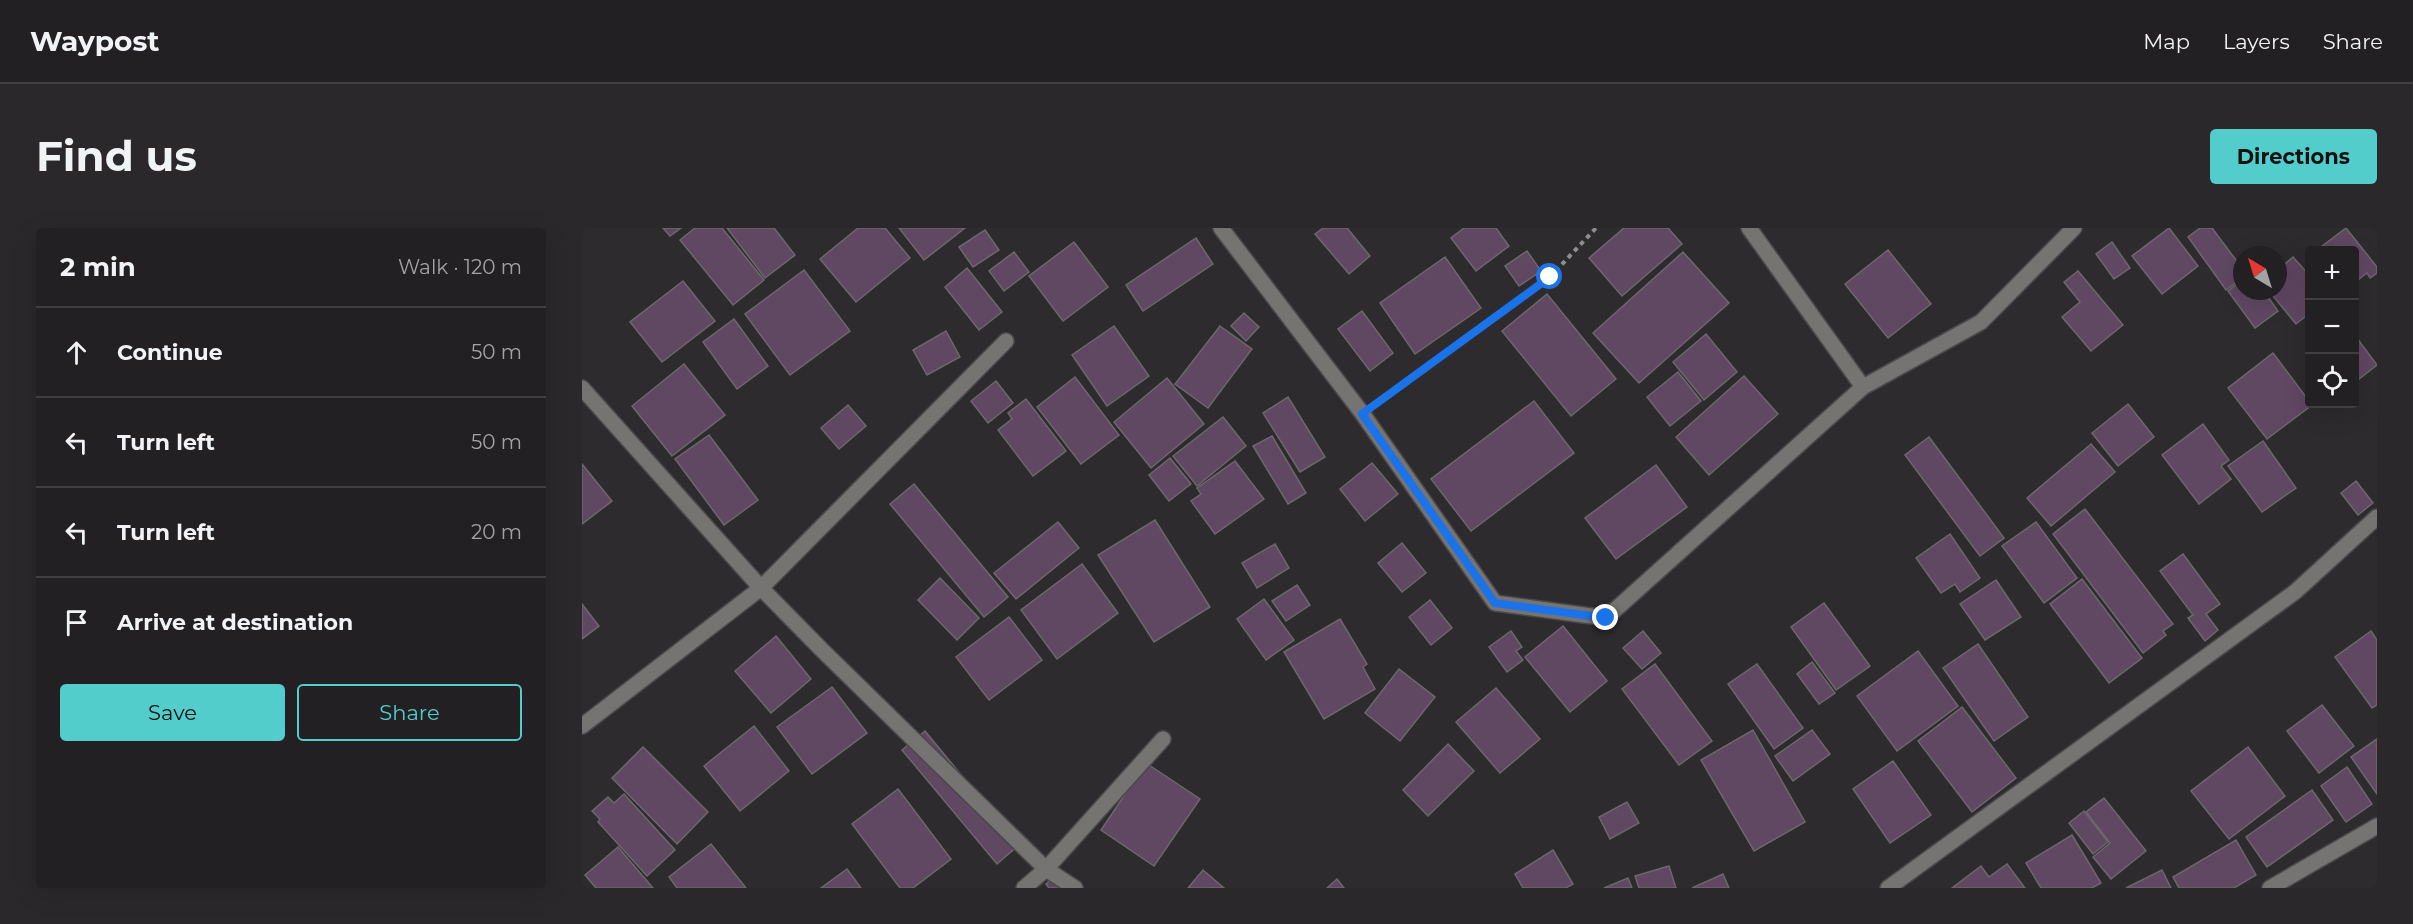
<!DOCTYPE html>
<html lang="en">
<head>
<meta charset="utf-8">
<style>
  :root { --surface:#222022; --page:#2a282a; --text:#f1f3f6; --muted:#a2a3a5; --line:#3f3e40; --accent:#52cdcc }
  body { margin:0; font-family:Montserrat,sans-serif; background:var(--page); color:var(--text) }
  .controls { position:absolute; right:18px; top:18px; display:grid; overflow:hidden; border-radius:6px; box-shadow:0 6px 24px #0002 }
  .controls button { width:54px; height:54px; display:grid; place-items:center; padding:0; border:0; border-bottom:2px solid var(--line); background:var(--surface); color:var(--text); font:30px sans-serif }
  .compass { position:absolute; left:1651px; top:18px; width:54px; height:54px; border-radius:50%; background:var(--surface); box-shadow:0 6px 24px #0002; rotate:322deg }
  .stop { position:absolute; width:18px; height:18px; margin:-14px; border:4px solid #1a73e8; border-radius:50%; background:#fff }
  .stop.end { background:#1a73e8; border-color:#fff; box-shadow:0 2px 6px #0008 }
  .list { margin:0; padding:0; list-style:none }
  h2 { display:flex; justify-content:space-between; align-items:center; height:78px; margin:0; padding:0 24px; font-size:26px }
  h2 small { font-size:20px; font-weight:400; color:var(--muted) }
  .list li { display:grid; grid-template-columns:39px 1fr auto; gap:18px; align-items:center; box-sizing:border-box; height:90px; padding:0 24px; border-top:2px solid var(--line) }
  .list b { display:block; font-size:22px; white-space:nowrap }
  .list em { font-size:20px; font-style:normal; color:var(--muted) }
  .actions { display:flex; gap:12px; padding:18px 24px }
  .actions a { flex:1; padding:14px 0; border:2px solid var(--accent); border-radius:6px; text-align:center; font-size:21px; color:var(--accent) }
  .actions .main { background:var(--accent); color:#111 }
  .icon { flex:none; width:33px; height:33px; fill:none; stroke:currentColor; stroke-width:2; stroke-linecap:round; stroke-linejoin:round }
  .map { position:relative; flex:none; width:1795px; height:660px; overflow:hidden; border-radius:6px }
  header { display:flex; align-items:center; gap:36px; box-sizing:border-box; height:84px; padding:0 30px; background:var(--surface); border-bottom:2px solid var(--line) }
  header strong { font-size:28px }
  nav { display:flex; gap:33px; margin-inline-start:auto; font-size:21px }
  .intro { display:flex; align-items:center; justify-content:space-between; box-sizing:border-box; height:144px; padding:0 36px }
  h1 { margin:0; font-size:42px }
  .button { padding:15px 27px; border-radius:6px; background:var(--accent); color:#111; font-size:21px; font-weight:700 }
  main { display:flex; gap:36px; padding:0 36px }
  aside { flex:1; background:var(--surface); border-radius:6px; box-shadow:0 6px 24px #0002 }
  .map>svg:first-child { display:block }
  .building { fill:#604762; stroke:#6b686b; stroke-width:1.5 }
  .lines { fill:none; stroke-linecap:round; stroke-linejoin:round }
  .minor-casing { stroke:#4a484a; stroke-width:18 }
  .path { stroke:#908e90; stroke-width:4; stroke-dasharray:4.5 4.5; stroke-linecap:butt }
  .minor { stroke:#767473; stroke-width:15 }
  .route { stroke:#1a73e8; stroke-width:8 }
</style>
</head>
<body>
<header>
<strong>Waypost</strong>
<nav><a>Map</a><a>Layers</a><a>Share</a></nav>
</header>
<div class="intro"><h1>Find us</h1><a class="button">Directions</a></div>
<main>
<aside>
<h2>2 min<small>Walk · 120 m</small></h2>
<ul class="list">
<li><svg class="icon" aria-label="ahead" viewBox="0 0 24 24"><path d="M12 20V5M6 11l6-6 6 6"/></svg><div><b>Continue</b></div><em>50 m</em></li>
<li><svg class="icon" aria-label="left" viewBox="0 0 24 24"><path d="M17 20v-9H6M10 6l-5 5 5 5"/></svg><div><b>Turn left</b></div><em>50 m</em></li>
<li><svg class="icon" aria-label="left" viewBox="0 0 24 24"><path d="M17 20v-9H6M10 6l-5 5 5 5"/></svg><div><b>Turn left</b></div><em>20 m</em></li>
<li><svg class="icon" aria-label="arrive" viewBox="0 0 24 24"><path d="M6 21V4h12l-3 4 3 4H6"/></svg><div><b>Arrive at destination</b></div></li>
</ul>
<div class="actions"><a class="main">Save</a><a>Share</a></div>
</aside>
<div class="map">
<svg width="1795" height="660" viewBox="0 0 1795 660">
  <rect width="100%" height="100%" fill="#2d2b2d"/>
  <g class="building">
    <polygon points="81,0 99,0 88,8"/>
    <polygon points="113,0 140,0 182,52 151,77 98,12"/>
    <polygon points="145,0 192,0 213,27 183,50"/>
    <polygon points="276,0 303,0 328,30 274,74 238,31"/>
    <polygon points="317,0 383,0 342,32"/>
    <polygon points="741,0 765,0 788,28 767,46 733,6"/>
    <polygon points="882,0 914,0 927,18 894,43 869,10"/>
    <polygon points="1042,0 1086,0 1100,16 1040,68 1007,30"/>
    <polygon points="1587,0 1616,38 1580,66 1550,28"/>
    <polygon points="1618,0 1630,0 1660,40 1660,50 1644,62 1606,9"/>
    <polygon points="1764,0 1795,39 1795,45 1788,50 1785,45 1772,55 1772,22 1735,22"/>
    <polygon points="403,2 417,22 391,39 377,19"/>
    <polygon points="614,10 631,36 561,83 544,57"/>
    <polygon points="492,14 526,59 481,93 447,48"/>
    <polygon points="1530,14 1548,40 1532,51 1514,26"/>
    <polygon points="1306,22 1349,76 1306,110 1263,56"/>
    <polygon points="945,23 959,43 937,58 923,38"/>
    <polygon points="432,24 447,44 422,63 407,43"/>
    <polygon points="1101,24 1147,75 1057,155 1011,105"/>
    <polygon points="863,29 899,80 833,126 798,75"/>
    <polygon points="1711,29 1728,48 1728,85 1714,96 1687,63 1696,63 1696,42"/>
    <polygon points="385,40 420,84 397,102 363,59"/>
    <polygon points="222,42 268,103 208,147 163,86"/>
    <polygon points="1496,43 1541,97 1509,123 1480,89 1498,74 1482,54"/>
    <polygon points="1660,52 1660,63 1682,63 1696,83 1673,100 1646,63"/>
    <polygon points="101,53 133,93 80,134 48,94"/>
    <polygon points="965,66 1034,151 989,188 920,103"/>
    <polygon points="780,83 811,125 788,143 756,101"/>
    <polygon points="662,85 677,99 664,113 649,98"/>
    <polygon points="152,91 186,138 155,161 121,114"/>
    <polygon points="532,98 567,148 525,178 490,127"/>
    <polygon points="638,98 670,121 626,180 593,156"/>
    <polygon points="364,103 378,129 345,147 331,122"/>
    <polygon points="1124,106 1155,144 1122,172 1091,134"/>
    <polygon points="1772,106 1795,137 1772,155"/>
    <polygon points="1691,125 1730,177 1685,211 1646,160"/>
    <polygon points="102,136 143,187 90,228 50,178"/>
    <polygon points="1096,144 1119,173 1088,198 1065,169"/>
    <polygon points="1162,148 1196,186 1127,247 1094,209"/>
    <polygon points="493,149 537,207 499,236 455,179"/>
    <polygon points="585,150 622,196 569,240 532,194"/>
    <polygon points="414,153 431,175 406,195 389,173"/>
    <polygon points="706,169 743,229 718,244 681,185"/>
    <polygon points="444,171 484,223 451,248 416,202 430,191 426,185"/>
    <polygon points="952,173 992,225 889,303 849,251"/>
    <polygon points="1546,176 1572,209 1536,238 1510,205"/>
    <polygon points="266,177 284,198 257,221 239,200"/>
    <polygon points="641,189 664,218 615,258 591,228"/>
    <polygon points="1621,196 1647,232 1639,238 1649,251 1617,276 1580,227"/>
    <polygon points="127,207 176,272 142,297 93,231"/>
    <polygon points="690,208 724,265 706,276 671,218"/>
    <polygon points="1347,209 1422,310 1398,328 1323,227"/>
    <polygon points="1681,213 1714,260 1680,284 1646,238"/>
    <polygon points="1509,216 1533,244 1469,298 1445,270"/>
    <polygon points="588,230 609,256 587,273 567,247"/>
    <polygon points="653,233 682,271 633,306 609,273 619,266 615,260"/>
    <polygon points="790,235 816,266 783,293 758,261"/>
    <polygon points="0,236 30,273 0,296"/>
    <polygon points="1074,237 1105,279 1034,331 1003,290"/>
    <polygon points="1774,253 1791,275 1776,287 1759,265"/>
    <polygon points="332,256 426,369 402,389 308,276"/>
    <polygon points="1503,281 1591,396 1581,403 1584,407 1561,425 1471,306"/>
    <polygon points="573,292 628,379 572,414 516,327"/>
    <polygon points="476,294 497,320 434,371 412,345"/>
    <polygon points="1454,294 1495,350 1462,375 1420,318"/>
    <polygon points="1368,306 1398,350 1378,364 1373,356 1359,365 1334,330"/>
    <polygon points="820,315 844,345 820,364 796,335"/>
    <polygon points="693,316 707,340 675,360 660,335"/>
    <polygon points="1601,326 1638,376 1624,386 1636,402 1623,413 1606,390 1611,387 1578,343"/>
    <polygon points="500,336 536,385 475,431 439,382"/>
    <polygon points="358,350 397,390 375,412 336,372"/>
    <polygon points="1500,351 1560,430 1527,455 1468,376"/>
    <polygon points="1414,352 1439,389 1403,412 1378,376"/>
    <polygon points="715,357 728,377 704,393 690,373"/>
    <polygon points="682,371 712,412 684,432 655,391"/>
    <polygon points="848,372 870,400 849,417 827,389"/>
    <polygon points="1242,375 1288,438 1254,462 1209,399"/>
    <polygon points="0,376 17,398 0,411"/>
    <polygon points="427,389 460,432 407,472 374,429"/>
    <polygon points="758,391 785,436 781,439 793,461 742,491 702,424"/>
    <polygon points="981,398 1025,453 988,484 943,429"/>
    <polygon points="929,403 940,419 934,423 941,432 925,444 907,419"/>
    <polygon points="1061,403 1079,425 1060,441 1041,420"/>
    <polygon points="1789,403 1795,412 1795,477 1790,480 1753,429"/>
    <polygon points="194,408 229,451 189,485 153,443"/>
    <polygon points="1396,416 1446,489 1412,513 1361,440"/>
    <polygon points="1336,423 1376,478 1315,523 1275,468"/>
    <polygon points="1230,434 1253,465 1237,476 1215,446"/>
    <polygon points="1073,436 1130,513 1097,537 1040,461"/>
    <polygon points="1175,436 1221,500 1192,521 1146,456"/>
    <polygon points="817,441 853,469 818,513 783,485"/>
    <polygon points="250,459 285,505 230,546 195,499"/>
    <polygon points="914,460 958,511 918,545 874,494"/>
    <polygon points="1740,477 1772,518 1737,545 1705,503"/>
    <polygon points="1380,479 1434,550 1390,584 1336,513"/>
    <polygon points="172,498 207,543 158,583 122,538"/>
    <polygon points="1171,502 1223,594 1172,623 1119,532"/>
    <polygon points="1230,502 1248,526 1211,553 1193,528"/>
    <polygon points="343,503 437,617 415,636 320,522"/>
    <polygon points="1795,511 1795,566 1769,529"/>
    <polygon points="866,516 892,543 846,588 821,562"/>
    <polygon points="61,519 126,584 95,616 30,550"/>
    <polygon points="1666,519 1703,568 1647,611 1609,563"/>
    <polygon points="1311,533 1349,587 1308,615 1271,561"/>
    <polygon points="564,535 618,571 572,638 519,602"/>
    <polygon points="1765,539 1790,576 1764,594 1739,558"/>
    <polygon points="316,561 369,631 331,660 318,660 270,596"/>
    <polygon points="1730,562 1751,592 1685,639 1664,609"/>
    <polygon points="42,566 93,622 65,648 16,594 18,591 10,583 26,569 32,575"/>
    <polygon points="1522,570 1564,623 1529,651 1511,629 1528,615 1504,584"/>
    <polygon points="1045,574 1057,595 1028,611 1017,589"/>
    <polygon points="1502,583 1526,614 1511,626 1487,595"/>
    <polygon points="1490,607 1519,655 1510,660 1459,660 1444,635"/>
    <polygon points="1654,612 1674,647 1652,660 1597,660 1591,649"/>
    <polygon points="129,616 164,660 95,660 87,649"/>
    <polygon points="36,619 71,660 14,660 3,647"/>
    <polygon points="971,622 991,656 984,660 941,660 933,646"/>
    <polygon points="1425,636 1443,660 1370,660 1399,638 1407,649"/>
    <polygon points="1087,638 1094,660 1057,660 1053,648"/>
    <polygon points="265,641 279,660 239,660"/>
    <polygon points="478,642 496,660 467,660 464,656"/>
    <polygon points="621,642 642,660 606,660"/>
    <polygon points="1580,642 1589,660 1544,660"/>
    <polygon points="1141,646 1147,660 1110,660"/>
    <polygon points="1046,650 1050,660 1022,660"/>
    <polygon points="755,651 762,660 745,660"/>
  </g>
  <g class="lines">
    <defs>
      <g id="minor">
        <polyline points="639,0 780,185 913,375 1024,390 1281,159 1399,94 1492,0"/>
        <polyline points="1167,0 1281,159"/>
        <polyline points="0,160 179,360 240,422 464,641 493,660"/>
        <polyline points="0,498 179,360 424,113"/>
        <polyline points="442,660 464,641 581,511"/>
        <polyline points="1306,660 1713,364 1795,289"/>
        <polyline points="1688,660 1795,598"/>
      </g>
    </defs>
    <use href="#minor" class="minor-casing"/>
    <polyline class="path" points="800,171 968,49 1014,0"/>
    <use href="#minor" class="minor"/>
  </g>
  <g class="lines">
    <polyline class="route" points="968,49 780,186 913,375 1024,390"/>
  </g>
</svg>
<div class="controls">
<button>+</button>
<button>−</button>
<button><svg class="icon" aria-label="locate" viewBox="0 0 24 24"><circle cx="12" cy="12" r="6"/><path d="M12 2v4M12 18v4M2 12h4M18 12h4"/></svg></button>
</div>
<svg class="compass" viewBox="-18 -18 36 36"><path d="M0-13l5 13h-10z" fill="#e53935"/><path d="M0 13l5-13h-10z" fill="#a2a3a5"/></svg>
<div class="stop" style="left:968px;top:49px"></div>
<div class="stop end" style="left:1024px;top:390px"></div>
</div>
</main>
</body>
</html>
